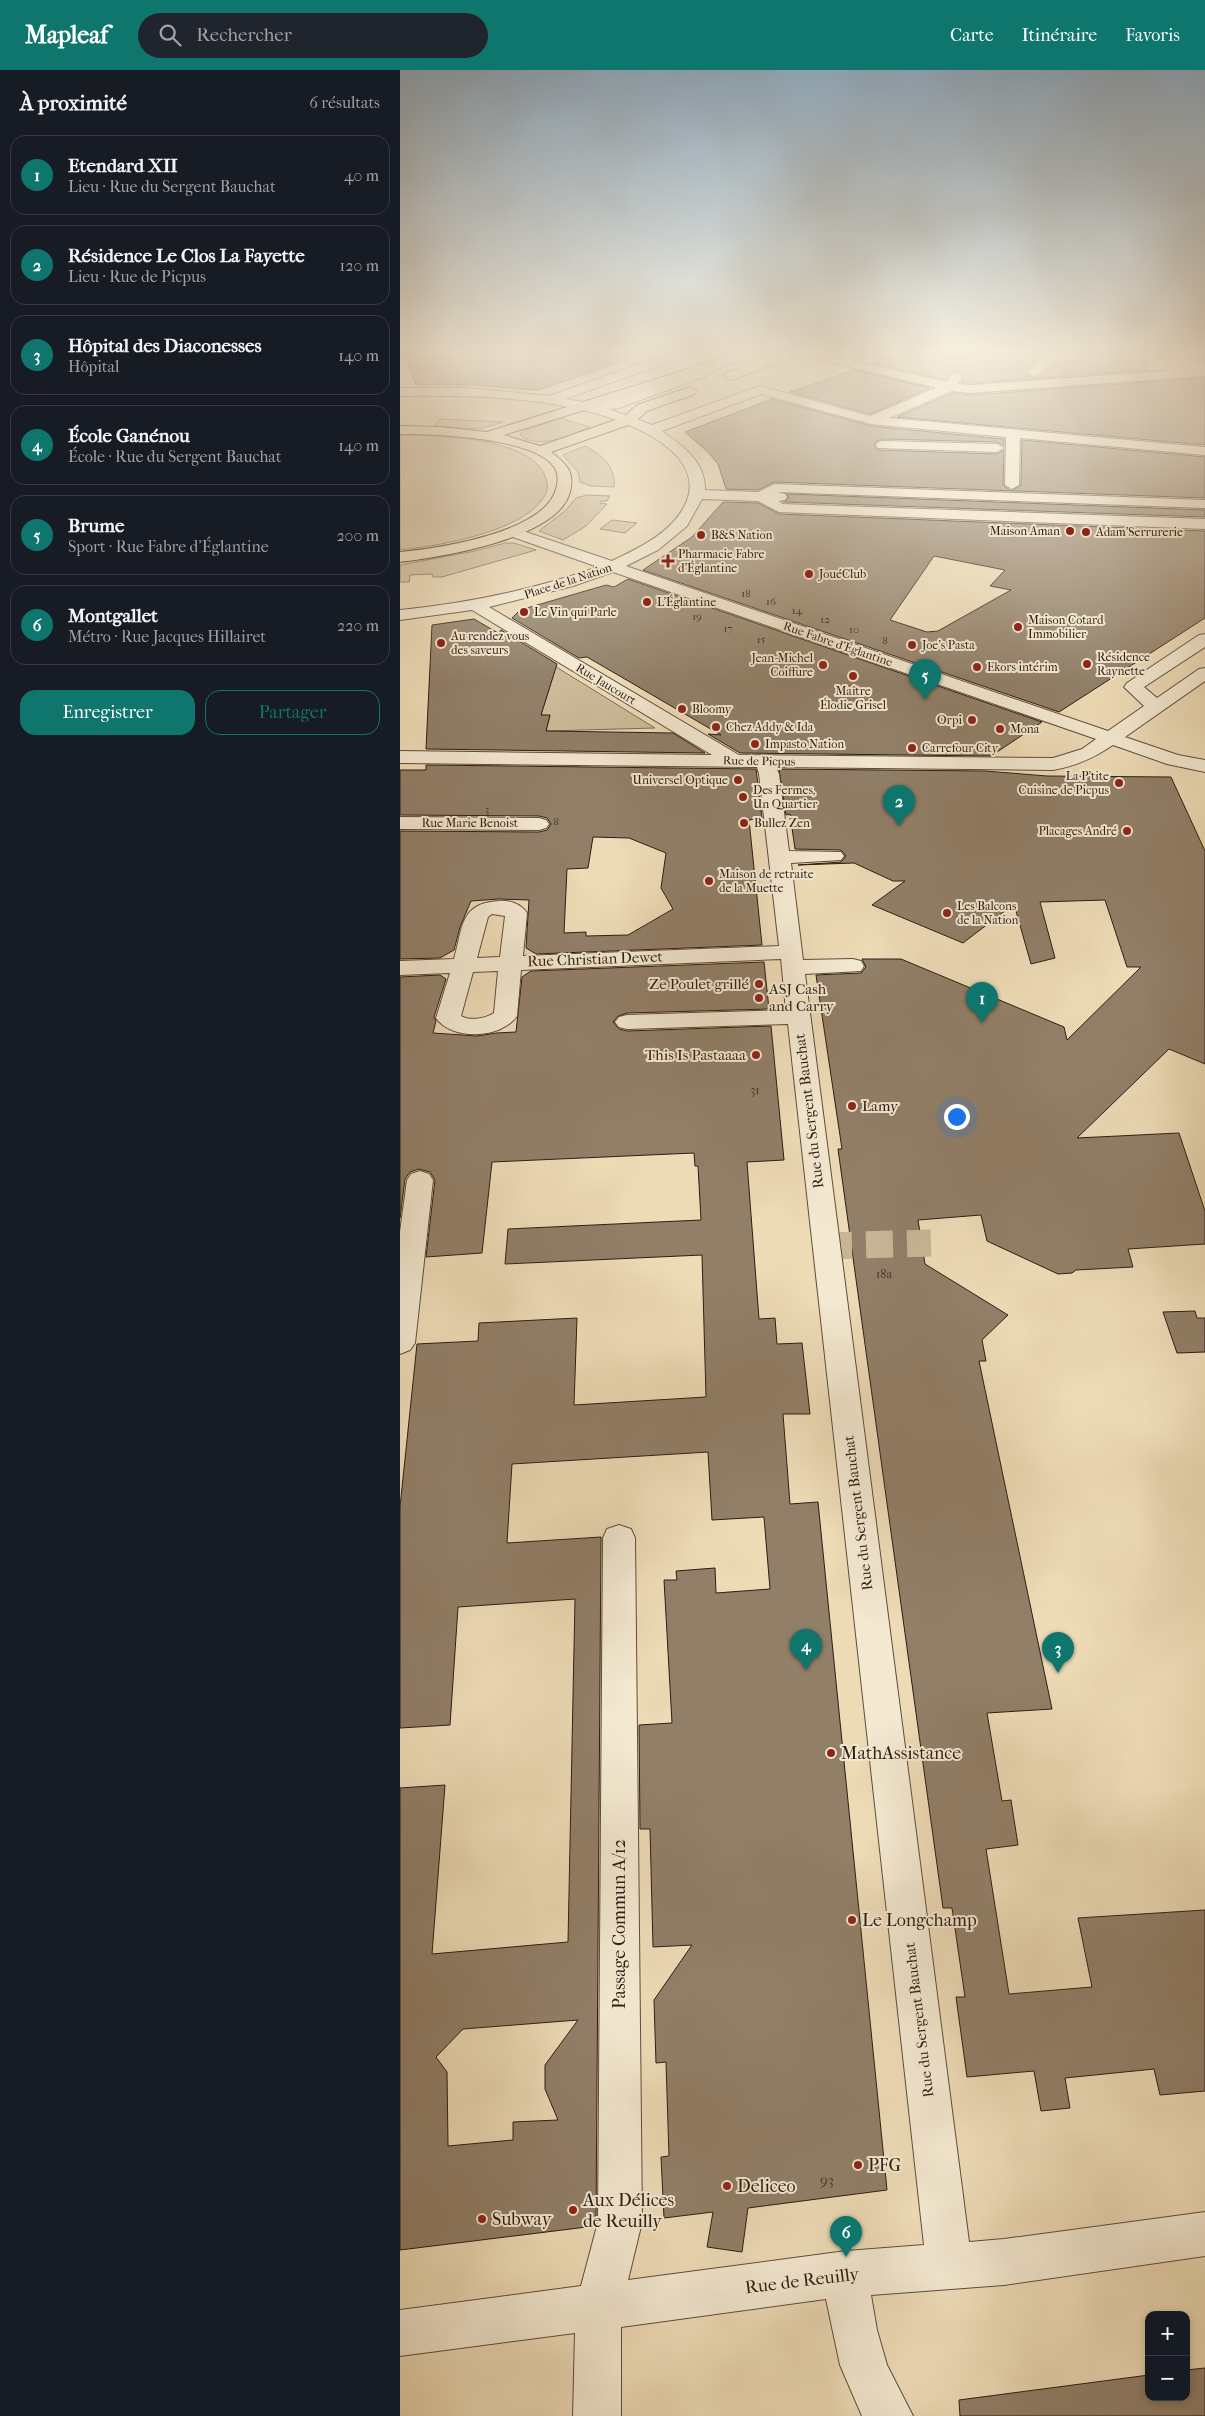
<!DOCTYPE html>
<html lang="fr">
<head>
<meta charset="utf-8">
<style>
  :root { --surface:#171b24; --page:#20242c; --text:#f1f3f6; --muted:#9ea1a6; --line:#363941; --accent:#0f766e }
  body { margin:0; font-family:"IM FELL French Canon",serif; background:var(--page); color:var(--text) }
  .controls { position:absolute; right:15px; bottom:15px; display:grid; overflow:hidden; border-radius:10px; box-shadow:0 2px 8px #0003 }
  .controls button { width:45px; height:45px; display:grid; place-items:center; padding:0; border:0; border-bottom:1px solid var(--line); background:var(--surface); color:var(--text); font:25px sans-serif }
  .you { position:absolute; left:556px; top:1046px; width:18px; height:18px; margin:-12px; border:4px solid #fff; border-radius:50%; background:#1a73e8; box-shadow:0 0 0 8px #1a73e833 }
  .badge { display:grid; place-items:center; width:32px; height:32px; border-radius:50%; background:var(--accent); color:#fff; font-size:16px; font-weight:700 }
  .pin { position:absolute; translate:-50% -41px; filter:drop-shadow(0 1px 2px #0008) }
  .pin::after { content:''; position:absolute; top:26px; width:18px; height:15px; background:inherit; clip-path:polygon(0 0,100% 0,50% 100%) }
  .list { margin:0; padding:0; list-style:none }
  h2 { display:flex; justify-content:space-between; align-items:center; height:65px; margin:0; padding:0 20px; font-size:21px }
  h2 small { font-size:16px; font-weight:400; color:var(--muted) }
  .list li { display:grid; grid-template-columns:32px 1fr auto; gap:15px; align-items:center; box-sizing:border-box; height:80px; margin:0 10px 10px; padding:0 10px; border:1px solid var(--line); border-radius:15px }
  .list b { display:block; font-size:19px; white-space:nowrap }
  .list p { margin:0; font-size:16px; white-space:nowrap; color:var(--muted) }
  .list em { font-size:16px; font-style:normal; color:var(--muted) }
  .actions { display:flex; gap:10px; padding:15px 20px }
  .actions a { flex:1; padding:11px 0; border:1px solid var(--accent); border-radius:15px; text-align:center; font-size:18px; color:var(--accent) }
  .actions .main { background:var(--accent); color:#fff }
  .icon { flex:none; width:28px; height:28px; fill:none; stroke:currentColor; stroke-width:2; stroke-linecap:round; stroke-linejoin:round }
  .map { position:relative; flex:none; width:805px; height:2346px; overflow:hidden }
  header { display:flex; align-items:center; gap:30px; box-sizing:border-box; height:70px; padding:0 25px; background:var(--accent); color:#fff }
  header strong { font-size:24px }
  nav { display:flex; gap:28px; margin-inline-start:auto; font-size:18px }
  .search { width:350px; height:45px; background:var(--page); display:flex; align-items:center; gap:12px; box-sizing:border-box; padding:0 18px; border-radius:28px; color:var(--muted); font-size:19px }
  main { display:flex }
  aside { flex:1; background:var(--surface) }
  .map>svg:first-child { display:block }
  .green { fill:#cdbb9a; stroke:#7e6c56 }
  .building { fill:#917f68; stroke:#2e1c13; fill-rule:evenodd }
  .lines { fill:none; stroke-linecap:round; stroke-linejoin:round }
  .minor-tunnel { stroke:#c7b595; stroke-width:27; stroke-dasharray:27 14; stroke-linecap:butt }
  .minor-casing { stroke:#5e4c3c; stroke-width:2 }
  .major-casing { stroke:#2e1c13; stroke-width:2 }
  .minor { fill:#f3e8d0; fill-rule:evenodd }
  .major { fill:#eddbb6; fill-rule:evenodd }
  .poi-dot { fill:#8f2418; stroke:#f3e8d0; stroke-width:2 }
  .labels { text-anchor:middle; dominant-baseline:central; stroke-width:4; stroke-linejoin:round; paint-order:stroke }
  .far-number-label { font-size:11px; fill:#473528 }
  .far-poi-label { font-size:12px; fill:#2e1c13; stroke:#f3e8d0; text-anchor:start }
  .far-street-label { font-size:12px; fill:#2e1c13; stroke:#f3e8d0 }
  .number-label { font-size:12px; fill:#473528 }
  .street-label { font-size:15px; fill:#2e1c13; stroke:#f3e8d0 }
  .poi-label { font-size:15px; fill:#2e1c13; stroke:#f3e8d0; text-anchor:end }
  .near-number-label { font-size:15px; fill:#473528 }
  .near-poi-label { font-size:18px; fill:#2e1c13; stroke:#f3e8d0; text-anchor:start }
  .near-street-label { font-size:18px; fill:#2e1c13; stroke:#f3e8d0 }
</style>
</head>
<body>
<header>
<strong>Mapleaf</strong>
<div class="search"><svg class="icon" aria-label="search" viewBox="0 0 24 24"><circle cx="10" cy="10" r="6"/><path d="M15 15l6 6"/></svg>Rechercher</div>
<nav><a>Carte</a><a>Itinéraire</a><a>Favoris</a></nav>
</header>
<main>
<aside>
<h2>À proximité<small>6 résultats</small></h2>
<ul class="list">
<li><span class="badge">1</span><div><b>Etendard XII</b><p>Lieu · Rue du Sergent Bauchat</p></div><em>40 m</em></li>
<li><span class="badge">2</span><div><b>Résidence Le Clos La Fayette</b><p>Lieu · Rue de Picpus</p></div><em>120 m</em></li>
<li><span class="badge">3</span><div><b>Hôpital des Diaconesses</b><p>Hôpital</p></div><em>140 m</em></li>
<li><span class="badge">4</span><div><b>École Ganénou</b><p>École · Rue du Sergent Bauchat</p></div><em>140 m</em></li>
<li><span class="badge">5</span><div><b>Brume</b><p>Sport · Rue Fabre d'Églantine</p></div><em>200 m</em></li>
<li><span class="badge">6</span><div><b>Montgallet</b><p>Métro · Rue Jacques Hillairet</p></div><em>220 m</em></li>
</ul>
<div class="actions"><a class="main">Enregistrer</a><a>Partager</a></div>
</aside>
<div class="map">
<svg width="805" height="2346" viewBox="0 0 805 2346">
  <rect width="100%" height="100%" fill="#eddbb6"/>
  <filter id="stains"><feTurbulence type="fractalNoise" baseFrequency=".004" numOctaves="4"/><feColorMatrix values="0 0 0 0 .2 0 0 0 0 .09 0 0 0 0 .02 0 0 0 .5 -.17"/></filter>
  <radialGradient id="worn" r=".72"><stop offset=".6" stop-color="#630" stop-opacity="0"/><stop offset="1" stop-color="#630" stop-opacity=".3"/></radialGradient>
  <g class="green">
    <path d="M160 348 190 357C169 365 143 379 122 367L120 364 126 360Z"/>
    <polygon points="40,349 103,352 80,359 34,356"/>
    <path d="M0 365C36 365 135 367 146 409 148 416 148 421 144 427 123 462 38 476 0 480Z"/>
    <path d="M185 376C202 385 216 396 214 417L191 416 180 412 178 402 163 385Z"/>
    <polygon points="187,425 210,426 207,431 201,431 200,433 207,434 186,456 163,470 139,461 166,440 176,428"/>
    <polygon points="212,450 237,453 225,463 200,459"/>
    <polygon points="105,473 114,473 136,480 42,507 33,507 32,504 10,505 9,512 0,512 0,495 75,481"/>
    <polygon points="153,595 255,658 146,661 150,646 141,645 153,605"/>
  </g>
  <g class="building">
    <polygon points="3,284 230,284 230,289 138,320 73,315 16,315"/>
    <polygon points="497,284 651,284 637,289 626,301 626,304 634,308 653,294 684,290 692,284 747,284 748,300 571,313 561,312 564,307 557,301 550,303 546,310 473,293"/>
    <polygon points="454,300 530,318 470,344 390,322"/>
    <polygon points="805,308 805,375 497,347 552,323 571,325"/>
    <polygon points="372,329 471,356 604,369 604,376 597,372 483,369 476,371 474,376 478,380 597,384 604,380 603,415 611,421 621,415 622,370 805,387 805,428 374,412 358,420 326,419 318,394 308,382 285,362"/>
    <polygon points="387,424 805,440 805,447 383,432 389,428"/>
    <path d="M323 432 358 433 379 444 805 461V548L659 642 243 500 292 467ZM534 486 605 500 590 516 611 520 538 561 527 562 490 550Z"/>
    <polygon points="228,509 642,652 591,686 340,683 308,664 321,665 187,587 179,588 112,548 120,540 206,515 214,517"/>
    <polygon points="74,549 98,563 101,560 157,594 141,645 150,645 146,661 273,663 305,683 26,679 32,555"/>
    <path d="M26 695 356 699 362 748 349 750 362 875 136 884 126 878 129 830 99 829 71 831 60 857 54 880 40 888 0 889V761L139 762 147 760 151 754 147 748 139 746 0 745V700H26ZM193 767 229 768 266 783 261 818 273 839 228 865 186 866V862L164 863 167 799 188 798Z"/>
    <polygon points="379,699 585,701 647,706 771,707 805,781 805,994 769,979 677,1068 779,1063 805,1141 805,1174 728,1179 733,1197 676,1200 672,1203 658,1204 587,1171 581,1145 518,1150 525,1194 608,1245 582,1270 586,1291 579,1291 652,1639 587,1643 602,1731 611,1730 618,1775 586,1779 609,1924 692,1917 678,1848 805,1840 805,2021 760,2025 754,1999 665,2008 670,2038 641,2041 634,2001 567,2007 556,1927 565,1927 552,1838 543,1838 438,1079 442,1079 416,905 461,903 466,897 462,889 501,889 664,957 667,970 741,897 727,897 705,830 640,832 655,888 631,894 614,834 563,873 472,835 505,811 493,811 454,793 398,795 441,792 446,786 441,780 395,779 390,744 386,745"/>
    <path d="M364 892 369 939 227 943 218 946 213 952 219 959 227 961 371 956 384 1090 347 1092 359 1249 375 1248 377 1274 402 1273 410 1344H383L390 1434 418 1432 487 2120 348 2138 342 2182 307 2177 313 2142 264 2148 261 2087 269 2086 266 1992 256 1993 254 1930 292 1875 253 1877 250 1759H240L239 1655 272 1653 264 1510H277L276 1501 315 1498 316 1523 370 1519 364 1447 312 1450 308 1382 112 1394 107 1473 201 1467 196 2152 195 2156 0 2180V1718L45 1715 32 1884 168 1872 175 1529 58 1537 50 1655 0 1658V1437L17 1274 78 1271 79 1253 177 1248 174 1335 306 1327 302 1185 105 1194 108 1159 301 1150 298 1096H295L294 1083 92 1092 82 1183 26 1187 35 1110 30 1102 19 1099 10 1102 5 1109 0 1148V907L40 905 46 909 34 947 36 951 33 963 77 966 96 963 116 962 122 907 131 901ZM178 1950 145 1995V2019L158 2050 113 2052V2070L48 2076 47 2002 36 1987 63 1959Z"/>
    <polygon points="795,1241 797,1248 805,1248 805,1282 777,1283 763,1242"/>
    <polygon points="805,2298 805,2346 560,2346 559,2330 749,2305 749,2327 786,2327 786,2300"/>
  </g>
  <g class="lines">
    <polyline class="minor-tunnel" points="425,1176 531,1173"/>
    <defs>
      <g id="minor">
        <polygon points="450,284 467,284 442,295 436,291"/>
        <path d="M657 284H690C683 292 666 289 656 291 646 294 642 304 633 306L627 302 638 290Z"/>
        <path d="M254 289 258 290 260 293 258 296 165 329 188 333 212 331 301 299 313 292 319 296 309 305 219 338 209 339 252 355 360 316 470 346 545 314 552 304 556 303 562 307 554 320 489 348 805 377V385L620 368 619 415 612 419 605 415 606 367 471 354 361 324 262 361C282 375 306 392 305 420L358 422 374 414 805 430V438L377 422 385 424 387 427 385 430 379 431 382 434 805 449V459L379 442 358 431 302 429 287 456 258 480 226 496 708 661 744 636 724 617 727 613 799 565 805 564V577L744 617 757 628 799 599 805 598V611L725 667 778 685 805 690V702L767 694 713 675C694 688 676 696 653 700L376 697 379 704 389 781 441 782 444 786 441 790 391 793 403 890 453 889 461 891 464 896 461 901 405 904 569 2172 604 2169 805 2142V2186L604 2215 471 2225 477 2260 487 2295 513 2346H462L440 2295 426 2229 221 2257V2346H173L175 2263 0 2286V2240L181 2216 198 2152 203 1468 207 1459 219 1455 231 1459 235 1468 242 2152 228 2210 446 2181 524 2175 388 954 227 959 219 957 215 952 219 947 227 945 386 940 381 889 121 900 117 946C101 969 52 971 36 948L50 903 0 905V891L54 889C63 857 60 833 99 831 110 830 121 834 127 843L123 886 379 876 359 704 357 697 0 693V681L312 685 72 540 0 550V540C68 533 133 520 198 497L107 465 104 462 107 459H117L212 491C234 480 259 469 275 450 327 388 228 350 182 340 122 326 61 325 0 326V318H67L149 326ZM213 502 696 669 682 679 653 688 339 685 89 537 173 516ZM92 844 105 846 100 887 77 888 88 847ZM98 901 94 943C84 949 70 951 61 946L73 902Z"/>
        <polygon points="805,292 805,300 772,303 766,299 772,295"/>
        <polygon points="483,371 597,374 604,378 597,382 478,378 476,375 478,372"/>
        <polygon points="0,747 139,748 146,750 149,754 146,758 139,760 0,759"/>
        <polygon points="20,1101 29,1104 33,1110 15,1273 10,1280 0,1284 0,1162 7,1110 11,1104"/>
      </g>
      <g id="major">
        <path d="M336 284H354L352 287 320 298 104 365 140 376 224 347 237 335 290 317 296 321 295 324 247 341 234 353 151 382C167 394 175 402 170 422 158 469 41 487 0 492V482C39 478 144 463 156 419 158 411 159 404 154 397 133 367 34 364 0 364V356L40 357 87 362Z"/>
        <polygon points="378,284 395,284 393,287 334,309 330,310 324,306 326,303"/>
        <polygon points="405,284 426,284 550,313 571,315 805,298 805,306 571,323 550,321 407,287"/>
      </g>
    </defs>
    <use href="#minor" class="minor-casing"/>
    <use href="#major" class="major-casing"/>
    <use href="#minor" class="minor"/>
    <use href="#major" class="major"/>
  </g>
  <linearGradient id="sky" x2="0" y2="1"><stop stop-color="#90aabe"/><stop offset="0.46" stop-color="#f7efde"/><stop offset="1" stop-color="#f7efde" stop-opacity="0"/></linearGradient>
  <rect width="805" height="612" fill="url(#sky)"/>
  <g class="poi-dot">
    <circle cx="670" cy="461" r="5"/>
    <circle cx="686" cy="462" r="5"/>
    <circle cx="301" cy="465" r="5"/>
    <path d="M265.5 483.5h5v5h5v5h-5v5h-5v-5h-5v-5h5z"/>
    <circle cx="409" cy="504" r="5"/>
    <circle cx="247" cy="532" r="5"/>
    <circle cx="124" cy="542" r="5"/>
    <circle cx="618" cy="557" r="5"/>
    <circle cx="41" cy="573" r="5"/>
    <circle cx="512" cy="575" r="5"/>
    <circle cx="687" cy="594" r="5"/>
    <circle cx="423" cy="595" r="5"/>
    <circle cx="577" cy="597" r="5"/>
    <circle cx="453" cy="606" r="5"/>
    <circle cx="282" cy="639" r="5"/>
    <circle cx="572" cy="650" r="5"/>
    <circle cx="316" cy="657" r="5"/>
    <circle cx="600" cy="659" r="5"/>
    <circle cx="355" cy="674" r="5"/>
    <circle cx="512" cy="678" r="5"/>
    <circle cx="338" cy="710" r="5"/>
    <circle cx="719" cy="713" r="5"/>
    <circle cx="343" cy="727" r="5"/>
    <circle cx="344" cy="753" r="5"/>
    <circle cx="727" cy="761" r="5"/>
    <circle cx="309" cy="811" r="5"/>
    <circle cx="547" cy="843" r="5"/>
    <circle cx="359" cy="914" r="5"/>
    <circle cx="359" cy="928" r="5"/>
    <circle cx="356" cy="985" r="5"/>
    <circle cx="452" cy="1036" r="5"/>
    <circle cx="431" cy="1683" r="5"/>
    <circle cx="452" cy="1850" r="5"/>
    <circle cx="458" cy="2095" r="5"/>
    <circle cx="327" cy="2116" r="5"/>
    <circle cx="173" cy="2140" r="5"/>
    <circle cx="82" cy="2149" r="5"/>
  </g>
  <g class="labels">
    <g class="far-number-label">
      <text x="346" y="523">18</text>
      <text x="371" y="531">16</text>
      <text x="397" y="540">14</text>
      <text x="297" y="546">19</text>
      <text x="425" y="549">12</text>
      <text x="328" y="558">17</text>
      <text x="454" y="559">10</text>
      <text x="361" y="569">15</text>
      <text x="485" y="570">8</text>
      <text x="87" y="739">3</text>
      <text x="156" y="751">8</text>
    </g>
    <g class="far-poi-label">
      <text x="660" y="461" text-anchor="end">Maison Aman</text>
      <text x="696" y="462">Adam'Serrurerie</text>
      <text x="311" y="465">B&amp;S Nation</text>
      <text x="278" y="484">Pharmacie Fabre<tspan x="278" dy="14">d'Églantine</tspan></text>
      <text x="419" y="504">JouéClub</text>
      <text x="257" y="532">L'Églantine</text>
      <text x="134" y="542">Le Vin qui Parle</text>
      <text x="628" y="550">Maison Cotard<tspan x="628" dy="14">Immobilier</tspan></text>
      <text x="51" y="566">Au rendez vous<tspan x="51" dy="14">des saveurs</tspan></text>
      <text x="522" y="575">Joe’s Pasta</text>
      <text x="697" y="587">Résidence<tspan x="697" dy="14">Raynette</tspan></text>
      <text x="413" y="588" text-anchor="end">Jean-Michel<tspan x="413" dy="14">Coiffure</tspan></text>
      <text x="587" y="597">Ekors intérim</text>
      <text x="453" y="621" text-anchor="middle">Maître<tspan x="453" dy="14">Élodie Grisel</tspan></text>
      <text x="292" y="639">Bloomy</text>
      <text x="562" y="650" text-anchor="end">Orpi</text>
      <text x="326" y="657">Chez Addy &amp; Ida</text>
      <text x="610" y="659">Mona</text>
      <text x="365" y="674">Impasto Nation</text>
      <text x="522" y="678">Carrefour City</text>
      <text x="709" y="706" text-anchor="end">La P'tite<tspan x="709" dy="14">Cuisine de Picpus</tspan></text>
      <text x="328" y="710" text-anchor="end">Universel Optique</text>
      <text x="353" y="720">Des Fermes,<tspan x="353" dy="14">Un Quartier</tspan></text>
      <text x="354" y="753">Bullez Zen</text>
      <text x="717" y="761" text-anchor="end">Placages André</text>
      <text x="319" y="804">Maison de retraite<tspan x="319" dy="14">de la Muette</tspan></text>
      <text x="557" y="836">Les Balcons<tspan x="557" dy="14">de la Nation</tspan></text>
    </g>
    <g class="far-street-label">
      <text transform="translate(168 511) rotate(-18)">Place de la Nation</text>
      <text transform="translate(438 574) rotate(19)">Rue Fabre d'Églantine</text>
      <text transform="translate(206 614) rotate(31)">Rue Jaucourt</text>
      <text transform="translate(359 691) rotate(1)">Rue de Picpus</text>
      <text x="70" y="753">Rue Marie Benoist</text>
    </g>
    <g class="number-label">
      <text x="355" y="1020">31</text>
      <text x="484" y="1204">18a</text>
    </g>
    <g class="street-label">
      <text transform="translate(195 889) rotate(-2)">Rue Christian Dewet</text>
      <text transform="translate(409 1041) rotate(-97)">Rue du Sergent Bauchat</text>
      <text transform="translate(458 1443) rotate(-97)">Rue du Sergent Bauchat</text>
      <text transform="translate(519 1950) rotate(-97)">Rue du Sergent Bauchat</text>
    </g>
    <g class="poi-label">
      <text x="349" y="914">Ze Poulet grillé</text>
      <text x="369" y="919" text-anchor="start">ASJ Cash<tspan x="369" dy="17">and Carry</tspan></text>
      <text x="346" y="985">This Is Pastaaaa</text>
      <text x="462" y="1036" text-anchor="start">Lamy</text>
    </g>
    <g class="near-number-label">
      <text x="427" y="2110">93</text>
    </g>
    <g class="near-poi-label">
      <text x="441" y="1683">MathAssistance</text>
      <text x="462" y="1850">Le Longchamp</text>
      <text x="468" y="2095">PFG</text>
      <text x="337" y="2116">Deliceo</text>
      <text x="183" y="2130">Aux Délices<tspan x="183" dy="21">de Reuilly</tspan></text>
      <text x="92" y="2149">Subway</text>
    </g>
    <g class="near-street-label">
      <text transform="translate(219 1854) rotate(-90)">Passage Commun A/12</text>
      <text transform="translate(402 2211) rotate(-7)">Rue de Reuilly</text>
    </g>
  </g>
  <rect width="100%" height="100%" filter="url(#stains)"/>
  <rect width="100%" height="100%" fill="url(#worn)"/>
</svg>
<div class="controls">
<button>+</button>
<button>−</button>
</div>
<div class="you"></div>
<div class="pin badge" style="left:582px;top:953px">1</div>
<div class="pin badge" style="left:499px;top:756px">2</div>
<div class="pin badge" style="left:658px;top:1603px">3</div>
<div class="pin badge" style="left:406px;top:1600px">4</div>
<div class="pin badge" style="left:525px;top:630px">5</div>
<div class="pin badge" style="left:446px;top:2187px">6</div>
</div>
</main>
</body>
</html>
